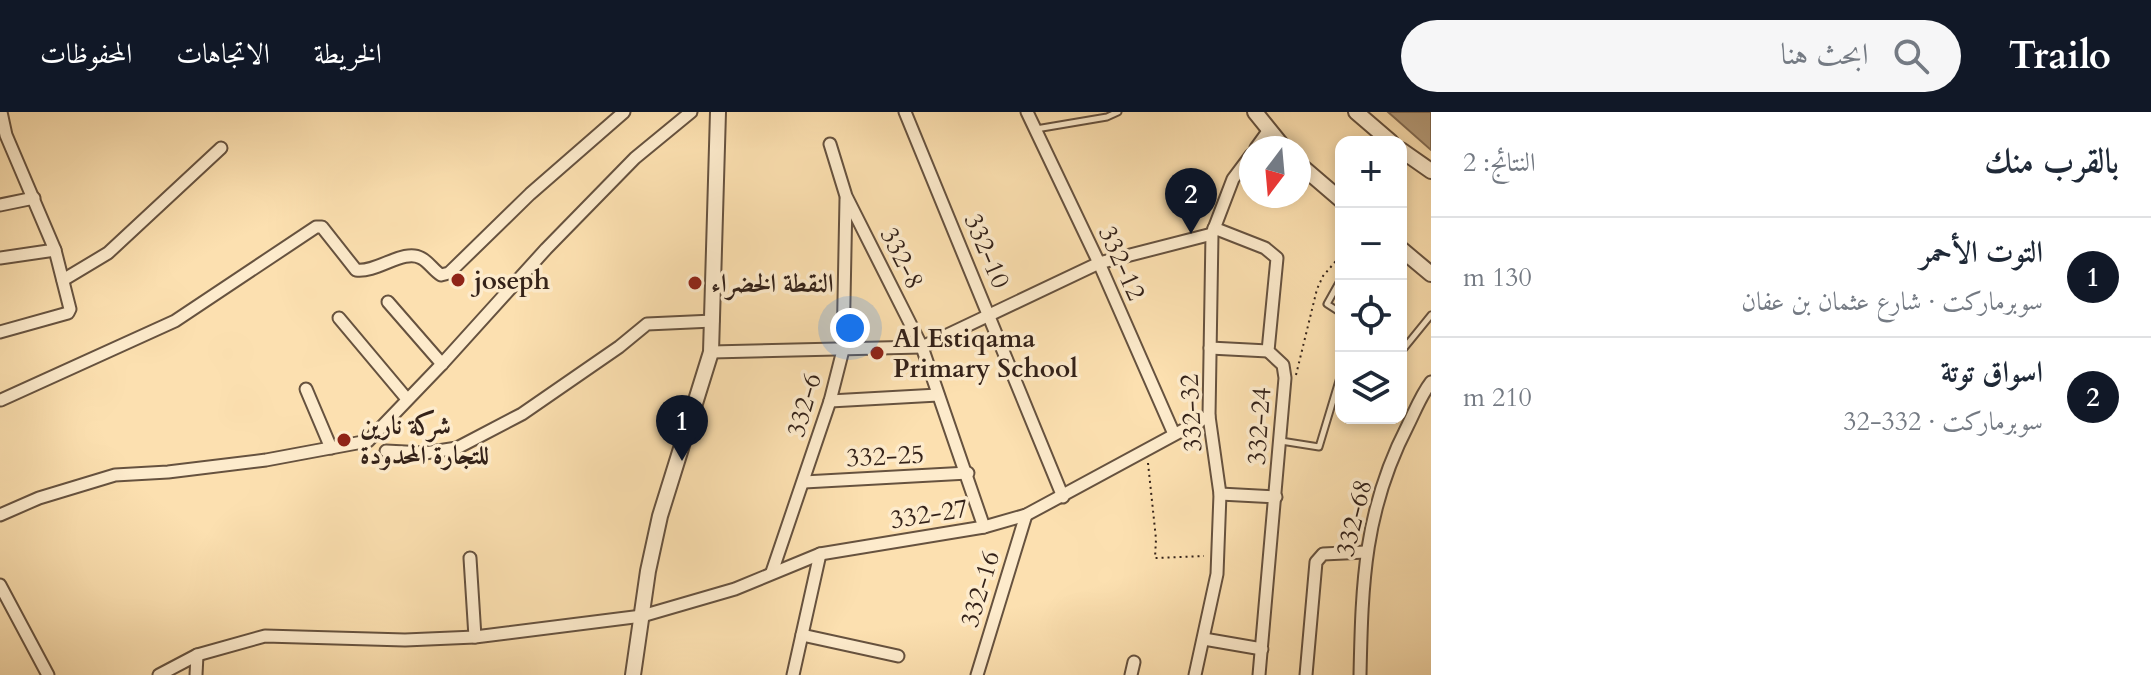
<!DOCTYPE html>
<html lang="ar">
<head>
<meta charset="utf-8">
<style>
  :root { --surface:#fff; --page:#f6f6f7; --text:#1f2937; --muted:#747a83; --line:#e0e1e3; --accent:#111827 }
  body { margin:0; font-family:Cardo,Amiri,serif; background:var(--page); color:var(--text); direction:rtl }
  .controls { position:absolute; right:24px; top:24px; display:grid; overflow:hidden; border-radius:16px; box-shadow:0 4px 12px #0003 }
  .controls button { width:72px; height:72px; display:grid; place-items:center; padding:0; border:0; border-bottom:2px solid var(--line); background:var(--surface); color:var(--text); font:40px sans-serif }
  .compass { position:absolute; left:1239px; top:24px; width:72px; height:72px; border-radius:50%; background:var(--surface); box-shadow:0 4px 12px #0003; rotate:196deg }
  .you { position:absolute; left:850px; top:216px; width:28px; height:28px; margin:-20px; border:6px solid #fff; border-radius:50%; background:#1a73e8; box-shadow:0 0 0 12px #1a73e833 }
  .badge { display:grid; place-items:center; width:52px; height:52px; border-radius:50%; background:var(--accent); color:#fff; font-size:26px; font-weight:700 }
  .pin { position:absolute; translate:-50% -66px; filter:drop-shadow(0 2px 4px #0008) }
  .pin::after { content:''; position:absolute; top:42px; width:28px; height:24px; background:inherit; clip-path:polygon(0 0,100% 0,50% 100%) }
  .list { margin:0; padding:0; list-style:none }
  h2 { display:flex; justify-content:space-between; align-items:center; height:104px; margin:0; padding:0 32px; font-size:34px }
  h2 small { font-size:26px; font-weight:400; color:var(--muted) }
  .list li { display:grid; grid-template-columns:52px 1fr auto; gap:24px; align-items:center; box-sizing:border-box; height:120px; padding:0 32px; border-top:2px solid var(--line) }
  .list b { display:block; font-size:30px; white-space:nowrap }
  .list p { margin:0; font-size:26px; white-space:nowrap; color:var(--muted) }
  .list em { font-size:26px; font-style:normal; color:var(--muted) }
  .icon { flex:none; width:44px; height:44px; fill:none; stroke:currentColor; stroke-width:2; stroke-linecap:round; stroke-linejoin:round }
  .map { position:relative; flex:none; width:1431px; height:563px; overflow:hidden; direction:ltr }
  header { display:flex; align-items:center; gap:48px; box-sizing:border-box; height:112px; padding:0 40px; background:var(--accent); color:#fff }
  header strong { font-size:38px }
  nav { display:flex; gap:44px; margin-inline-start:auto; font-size:28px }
  .search { width:560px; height:72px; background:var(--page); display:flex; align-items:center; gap:20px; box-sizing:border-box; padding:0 28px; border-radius:44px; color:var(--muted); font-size:30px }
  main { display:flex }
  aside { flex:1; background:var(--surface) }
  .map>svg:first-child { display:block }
  .water { fill:#b89f7d; stroke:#836d55; stroke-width:2 }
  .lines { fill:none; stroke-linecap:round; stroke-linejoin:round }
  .service-casing { stroke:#66523f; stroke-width:9 }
  .minor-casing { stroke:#66523f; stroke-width:15 }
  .tertiary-casing { stroke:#66523f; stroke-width:18 }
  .path { stroke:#342219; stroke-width:2; stroke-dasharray:2 4; stroke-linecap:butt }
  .service { stroke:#fdebcc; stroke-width:5 }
  .minor { stroke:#fdebcc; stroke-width:11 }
  .tertiary { stroke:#fdebcc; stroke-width:14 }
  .poi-dot { fill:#8f2418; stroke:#fdebcc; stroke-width:3 }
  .labels { text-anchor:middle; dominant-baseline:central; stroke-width:7; stroke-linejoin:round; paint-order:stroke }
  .street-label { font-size:26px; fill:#342219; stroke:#fdebcc }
  .poi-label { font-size:26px; font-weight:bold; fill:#342219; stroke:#fdebcc; text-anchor:start }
</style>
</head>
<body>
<header>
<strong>Trailo</strong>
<div class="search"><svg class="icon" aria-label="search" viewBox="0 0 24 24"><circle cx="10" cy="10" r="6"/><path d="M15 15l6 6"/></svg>ابحث هنا</div>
<nav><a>الخريطة</a><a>الاتجاهات</a><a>المحفوظات</a></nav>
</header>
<main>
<aside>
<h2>بالقرب منك<small>النتائج: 2</small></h2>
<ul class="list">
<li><span class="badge">1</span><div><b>التوت الأحمر</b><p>سوبرماركت · شارع عثمان بن عفان</p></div><em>130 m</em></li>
<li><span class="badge">2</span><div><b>اسواق توتة</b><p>سوبرماركت · 332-32</p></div><em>210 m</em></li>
</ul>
</aside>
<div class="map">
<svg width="1431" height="563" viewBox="0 0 1431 563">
  <rect width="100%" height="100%" fill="#fce0b0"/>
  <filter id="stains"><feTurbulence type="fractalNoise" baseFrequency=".0025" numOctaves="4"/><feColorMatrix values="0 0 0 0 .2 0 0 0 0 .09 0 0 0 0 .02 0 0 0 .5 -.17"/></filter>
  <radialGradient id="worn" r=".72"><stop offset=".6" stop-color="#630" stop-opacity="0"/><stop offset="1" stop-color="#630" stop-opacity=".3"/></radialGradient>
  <polygon class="water" points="1388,0 1431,0 1431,38"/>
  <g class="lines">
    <defs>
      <g id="service">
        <polyline points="1036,17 1107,5 1118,0"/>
        <polyline points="1341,167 1327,192 1341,201"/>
        <polyline points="1401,240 1431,203"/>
        <polyline points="1281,329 1319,335 1341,262"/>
      </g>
      <g id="minor">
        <polyline points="905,0 1063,385"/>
        <polyline points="1027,0 1099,151 1174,322"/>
        <polyline points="830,32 846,84 922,235 984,415"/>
        <polyline points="1256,36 1269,18"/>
        <polyline points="0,93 34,86"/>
        <polyline points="1214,116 1265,136 1277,146 1268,239 1283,253 1285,266 1259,563"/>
        <polyline points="0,146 55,138 6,23 1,0"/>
        <polyline points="63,168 108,141 221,36"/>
        <polyline points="388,190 442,252"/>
        <polyline points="339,206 407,287"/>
        <polyline points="0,220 68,201 70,197 55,138"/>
        <polyline points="1210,236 1268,239"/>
        <polyline points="711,240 922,235 1099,151 1212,122"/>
        <polyline points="306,277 331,336"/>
        <path d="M1 288 175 209 316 115H322L356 158C377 161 404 136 421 146 428 149 434 159 441 163L449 161 530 82 624 0"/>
        <polyline points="830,289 938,283"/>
        <polyline points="386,339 425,341 457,336 522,302 619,235 647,212 713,209"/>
        <polyline points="804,370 968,361"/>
        <polyline points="1220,382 1276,385"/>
        <polyline points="0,403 39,386 115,363 168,360 266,348 368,329 442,252 546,137 635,46 691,0"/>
        <polyline points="470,446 475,525"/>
        <polyline points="772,460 830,289 843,238 846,87"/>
        <polyline points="0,473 48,563"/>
        <polyline points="802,523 898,544"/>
        <polyline points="1204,527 1262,537"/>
        <polyline points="159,563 197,543 265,524 405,528 475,525 642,504 735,477 820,442 984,415 1026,403 1209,304"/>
        <polyline points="196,563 197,543"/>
        <polyline points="793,563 820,442"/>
        <polyline points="977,563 1026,403"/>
        <polyline points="1131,563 1134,550"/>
        <polyline points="1195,563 1217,462 1220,382 1209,304 1212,122 1233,67 1251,43"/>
        <polyline points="1306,563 1316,450 1323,442 1366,440"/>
        <path d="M1360 563C1362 470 1364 398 1408 313 1415 299 1421 283 1431 270"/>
      </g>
      <g id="tertiary">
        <polyline points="1255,0 1284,36"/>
        <polyline points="1356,0 1391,30"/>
        <polyline points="1401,38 1431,59"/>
        <polyline points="1299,52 1341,88"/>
        <polyline points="1401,137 1431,162"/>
        <polyline points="633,563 648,459 660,404 711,240 718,0"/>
      </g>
    </defs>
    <use href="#service" class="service-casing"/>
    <use href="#minor" class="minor-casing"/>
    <use href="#tertiary" class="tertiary-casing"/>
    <g class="path">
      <polyline points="1296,263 1317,177 1323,164 1341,143"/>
      <polyline points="1148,351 1156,427 1155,446 1204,444"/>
    </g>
    <use href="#service" class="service"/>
    <use href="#minor" class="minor"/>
    <use href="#tertiary" class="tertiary"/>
  </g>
  <g class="poi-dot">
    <circle cx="458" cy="168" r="8"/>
    <circle cx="695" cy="171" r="8"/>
    <circle cx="877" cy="241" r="8"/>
    <circle cx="344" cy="328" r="8"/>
  </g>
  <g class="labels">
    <g class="street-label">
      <text transform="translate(987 139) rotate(67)">332-10</text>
      <text transform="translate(902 146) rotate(63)">332-8</text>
      <text transform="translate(1122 151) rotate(66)">332-12</text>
      <text transform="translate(804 293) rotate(-74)">332-6</text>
      <text transform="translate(1191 301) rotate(-93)">332-32</text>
      <text transform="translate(1259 314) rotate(-86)">332-24</text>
      <text transform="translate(885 344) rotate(-3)">332-25</text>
      <text transform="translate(929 402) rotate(-9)">332-27</text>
      <text transform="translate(1354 406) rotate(-76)">332-68</text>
      <text transform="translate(980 477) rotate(-73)">332-16</text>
    </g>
    <g class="poi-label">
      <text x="474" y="168">joseph</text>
      <text x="711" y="171">النقطة الخضراء</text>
      <text x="893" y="226">Al Estiqama<tspan x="893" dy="30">Primary School</tspan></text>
      <text x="360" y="313">شركة نارين<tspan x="360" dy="30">للتجارة المحدودة</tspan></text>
    </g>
  </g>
  <rect width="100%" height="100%" filter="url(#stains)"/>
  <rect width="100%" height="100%" fill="url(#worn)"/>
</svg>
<div class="controls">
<button>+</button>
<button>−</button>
<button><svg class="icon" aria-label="locate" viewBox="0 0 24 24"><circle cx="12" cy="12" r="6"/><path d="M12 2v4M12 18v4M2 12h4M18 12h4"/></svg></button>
<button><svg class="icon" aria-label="layers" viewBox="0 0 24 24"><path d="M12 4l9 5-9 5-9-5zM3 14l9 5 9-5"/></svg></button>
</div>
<svg class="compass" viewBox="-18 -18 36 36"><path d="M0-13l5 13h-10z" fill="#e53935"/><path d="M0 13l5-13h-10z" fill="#747a83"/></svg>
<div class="you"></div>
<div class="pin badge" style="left:682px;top:349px">1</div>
<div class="pin badge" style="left:1191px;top:122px">2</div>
</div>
</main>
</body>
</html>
